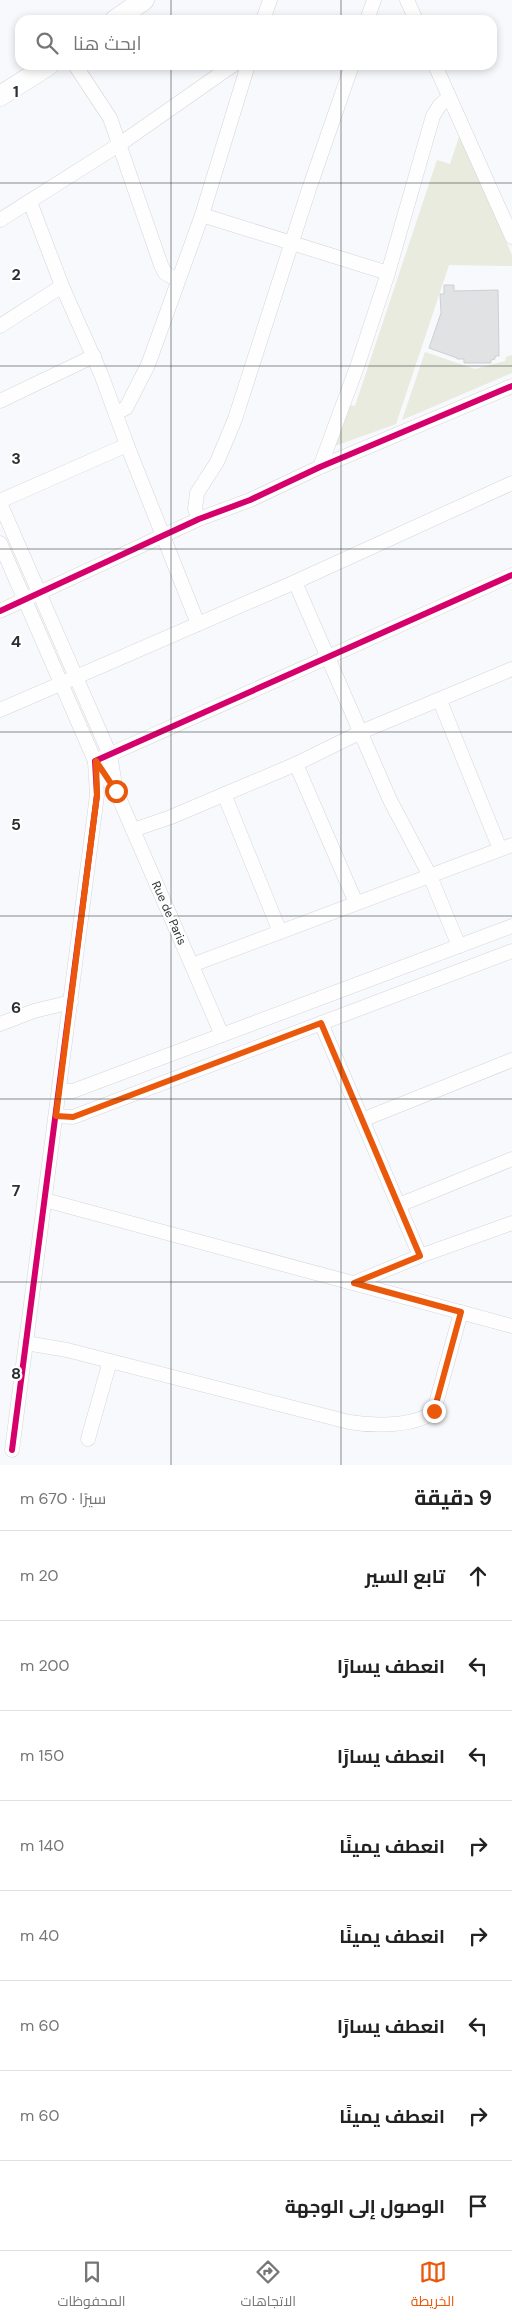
<!DOCTYPE html>
<html lang="ar">
<head>
<meta charset="utf-8">
<style>
  :root { --surface:#fff; --page:#f2f2f2; --text:#222; --muted:#767676; --line:#e0e0e0; --accent:#ea580c }
  body { margin:0; font-family:"DM Sans",Cairo,sans-serif; background:var(--page); color:var(--text); direction:rtl }
  .stop { position:absolute; width:15px; height:15px; margin:-11px; border:4px solid #ea580c; border-radius:50%; background:#fff }
  .stop.end { background:#ea580c; border-color:#fff; box-shadow:0 1px 5px #0008 }
  .list { margin:0; padding:0; list-style:none }
  h2 { display:flex; justify-content:space-between; align-items:center; height:65px; margin:0; padding:0 20px; font-size:21px }
  h2 small { font-size:16px; font-weight:400; color:var(--muted) }
  .list li { display:grid; grid-template-columns:32px 1fr auto; gap:15px; align-items:center; box-sizing:border-box; height:90px; padding:0 20px; border-top:1px solid var(--line) }
  .list b { display:block; font-size:19px; white-space:nowrap }
  .list em { font-size:16px; font-style:normal; color:var(--muted) }
  .icon { flex:none; width:28px; height:28px; fill:none; stroke:currentColor; stroke-width:2; stroke-linecap:round; stroke-linejoin:round }
  .map { position:relative; flex:none; width:512px; height:1465px; overflow:hidden; direction:ltr }
  .search { position:absolute; background:var(--surface); box-shadow:0 2px 8px #0003; left:15px; right:15px; top:15px; height:55px; display:flex; align-items:center; gap:12px; box-sizing:border-box; padding:0 18px; border-radius:15px; color:var(--muted); font-size:19px }
  .sheet { height:785px; background:var(--surface) }
  nav { display:flex; justify-content:space-around; align-items:center; box-sizing:border-box; height:70px; border-top:1px solid var(--line); background:var(--surface); font-size:14px; color:var(--muted) }
  nav a { display:grid; justify-items:center; gap:2px }
  nav .on { color:var(--accent) }
  .map>svg:first-child { display:block }
  .green { fill:#e8ebde }
  .building { fill:#e0e2e4; stroke:#cdcfd1 }
  .lines { fill:none; stroke-linecap:round; stroke-linejoin:round }
  .street-casing { stroke:#d4d6d8; stroke-width:15 }
  .secondary-casing { stroke:#d4d6d8; stroke-width:21 }
  .street { stroke:#fefeff; stroke-width:14 }
  .secondary { stroke:#fefeff; stroke-width:20 }
  .cycleway-casing { stroke:#fff; stroke-width:9 }
  .cycleway { stroke:#d6006c; stroke-width:6 }
  .route { stroke:#ea580c; stroke-width:6 }
  .grid { fill:none; stroke:#2d3032; stroke-width:1; stroke-opacity:0.55 }
  .labels { text-anchor:middle; dominant-baseline:central; stroke-width:4.5; stroke-linejoin:round; paint-order:stroke }
  .street-label { font-size:12px; fill:#2d3032; stroke:#fff }
  .grid-label { font-size:16px; text-anchor:middle; font-weight:bold; fill:#2d3032; stroke:#fff; stroke-width:4.5; stroke-linejoin:round; paint-order:stroke }
</style>
</head>
<body>
<div class="map">
<svg width="512" height="1465" viewBox="0 0 512 1465">
  <rect width="100%" height="100%" fill="#f7f9fc"/>
  <g class="green">
    <polygon points="460,134 512,255 512,266 449,265 396,424 335,446 349,405 355,406 437,160 450,164"/>
    <polygon points="425,352 475,369 505,361 506,357 512,355 512,373 402,420"/>
  </g>
  <polygon class="building" points="444,285 454,285 454,291 498,290 499,356 495,356 495,359 491,360 491,363 464,363 464,359 457,359 457,358 429,348 441,313 440,294 444,294"/>
  <g class="lines">
    <defs>
      <g id="street">
        <polyline points="407,0 416,20"/>
        <polyline points="263,20 270,0"/>
        <polyline points="367,20 374,0"/>
        <polyline points="75,65 110,118 161,265 165,273 178,280"/>
        <polyline points="435,65 512,237"/>
        <polyline points="30,202 62,286 101,374 127,445 198,624"/>
        <polyline points="202,215 388,273"/>
        <polyline points="0,220 120,144 233,65"/>
        <polyline points="0,326 62,286"/>
        <polyline points="0,401 94,356"/>
        <polyline points="116,413 126,408 148,365 202,215 248,65"/>
        <polyline points="320,467 358,364 388,273 433,116 440,105 449,97"/>
        <polyline points="0,501 127,445"/>
        <polyline points="0,503 110,755 115,785"/>
        <polyline points="199,519 195,509 197,493 217,462 235,419 309,189 352,65"/>
        <polyline points="0,543 95,761 116,791 222,1035"/>
        <polyline points="295,582 390,800 430,876 459,946"/>
        <polyline points="0,611 199,519 250,500 320,467 512,386"/>
        <polyline points="440,701 500,849"/>
        <polyline points="0,710 295,582 512,483"/>
        <polyline points="296,764 356,903"/>
        <polyline points="224,794 280,932"/>
        <polyline points="133,830 171,817 296,764 361,732 512,669"/>
        <polyline points="192,965 512,845"/>
        <polyline points="321,1023 420,1256"/>
        <polyline points="0,1024 34,1011 71,1002"/>
        <polyline points="59,1091 73,1091 512,926"/>
        <polyline points="56,1116 73,1117 512,951"/>
        <polyline points="362,1120 512,1060"/>
        <polyline points="45,1200 512,1326"/>
        <polyline points="399,1205 512,1159"/>
        <polyline points="354,1283 420,1256 512,1223"/>
        <path d="M26 1343 67 1350 349 1422C372 1426 416 1427 434 1411L461 1312"/>
        <polyline points="88,1439 110,1361"/>
        <polyline points="12,1450 97,795 95,761 512,575"/>
      </g>
      <g id="secondary">
        <polyline points="115,20 144,0"/>
        <polyline points="0,96 49,65"/>
      </g>
    </defs>
    <use href="#street" class="street-casing"/>
    <use href="#secondary" class="secondary-casing"/>
    <use href="#street" class="street"/>
    <use href="#secondary" class="secondary"/>
    <defs>
      <g id="cycleway">
        <polyline points="0,611 199,519 250,500 320,467 512,386"/>
        <polyline points="12,1450 97,795 95,761 512,575"/>
      </g>
    </defs>
    <use href="#cycleway" class="cycleway-casing"/>
    <use href="#cycleway" class="cycleway"/>
  </g>
  <g class="lines">
    <polyline class="route" points="116,791 96,761 97,795 56,1116 73,1117 321,1023 420,1256 354,1283 461,1312 434,1411"/>
  </g>
  <path class="grid" d="M171 0V20M341 0V20M171 65V1465M341 65V1465M0 183H512M0 366H512M0 549H512M0 732H512M0 916H512M0 1099H512M0 1282H512"/>
  <g class="labels">
    <g class="street-label">
      <text transform="translate(169 913) rotate(66)">Rue de Paris</text>
    </g>
  </g>
  <g class="grid-label">
    <text x="16" y="97">1</text>
    <text x="16" y="280">2</text>
    <text x="16" y="464">3</text>
    <text x="16" y="647">4</text>
    <text x="16" y="830">5</text>
    <text x="16" y="1013">6</text>
    <text x="16" y="1196">7</text>
    <text x="16" y="1379">8</text>
  </g>
</svg>
<div class="stop" style="left:116px;top:791px"></div>
<div class="stop end" style="left:434px;top:1411px"></div>
<div class="search"><svg class="icon" aria-label="search" viewBox="0 0 24 24"><circle cx="10" cy="10" r="6"/><path d="M15 15l6 6"/></svg>ابحث هنا</div>
</div>
<section class="sheet">
<h2>9 دقيقة<small>سيرًا · 670 m</small></h2>
<ul class="list">
<li><svg class="icon" aria-label="ahead" viewBox="0 0 24 24"><path d="M12 20V5M6 11l6-6 6 6"/></svg><div><b>تابع السير</b></div><em>20 m</em></li>
<li><svg class="icon" aria-label="left" viewBox="0 0 24 24"><path d="M17 20v-9H6M10 6l-5 5 5 5"/></svg><div><b>انعطف يسارًا</b></div><em>200 m</em></li>
<li><svg class="icon" aria-label="left" viewBox="0 0 24 24"><path d="M17 20v-9H6M10 6l-5 5 5 5"/></svg><div><b>انعطف يسارًا</b></div><em>150 m</em></li>
<li><svg class="icon" aria-label="right" viewBox="0 0 24 24"><path d="M7 20v-9h11M14 6l5 5-5 5"/></svg><div><b>انعطف يمينًا</b></div><em>140 m</em></li>
<li><svg class="icon" aria-label="right" viewBox="0 0 24 24"><path d="M7 20v-9h11M14 6l5 5-5 5"/></svg><div><b>انعطف يمينًا</b></div><em>40 m</em></li>
<li><svg class="icon" aria-label="left" viewBox="0 0 24 24"><path d="M17 20v-9H6M10 6l-5 5 5 5"/></svg><div><b>انعطف يسارًا</b></div><em>60 m</em></li>
<li><svg class="icon" aria-label="right" viewBox="0 0 24 24"><path d="M7 20v-9h11M14 6l5 5-5 5"/></svg><div><b>انعطف يمينًا</b></div><em>60 m</em></li>
<li><svg class="icon" aria-label="arrive" viewBox="0 0 24 24"><path d="M6 21V4h12l-3 4 3 4H6"/></svg><div><b>الوصول إلى الوجهة</b></div></li>
</ul>
</section>
<nav>
<a class="on"><svg class="icon" aria-label="map" viewBox="0 0 24 24"><path d="M3 6l6-2 6 2 6-2v14l-6 2-6-2-6 2zM9 4v14M15 6v14"/></svg>الخريطة</a>
<a><svg class="icon" aria-label="directions" viewBox="0 0 24 24"><path d="M12 3l9 9-9 9-9-9zM9 14v-3h6M13 9l2 2-2 2"/></svg>الاتجاهات</a>
<a><svg class="icon" aria-label="saved" viewBox="0 0 24 24"><path d="M7 4h10v16l-5-4-5 4z"/></svg>المحفوظات</a>
</nav>
</body>
</html>
